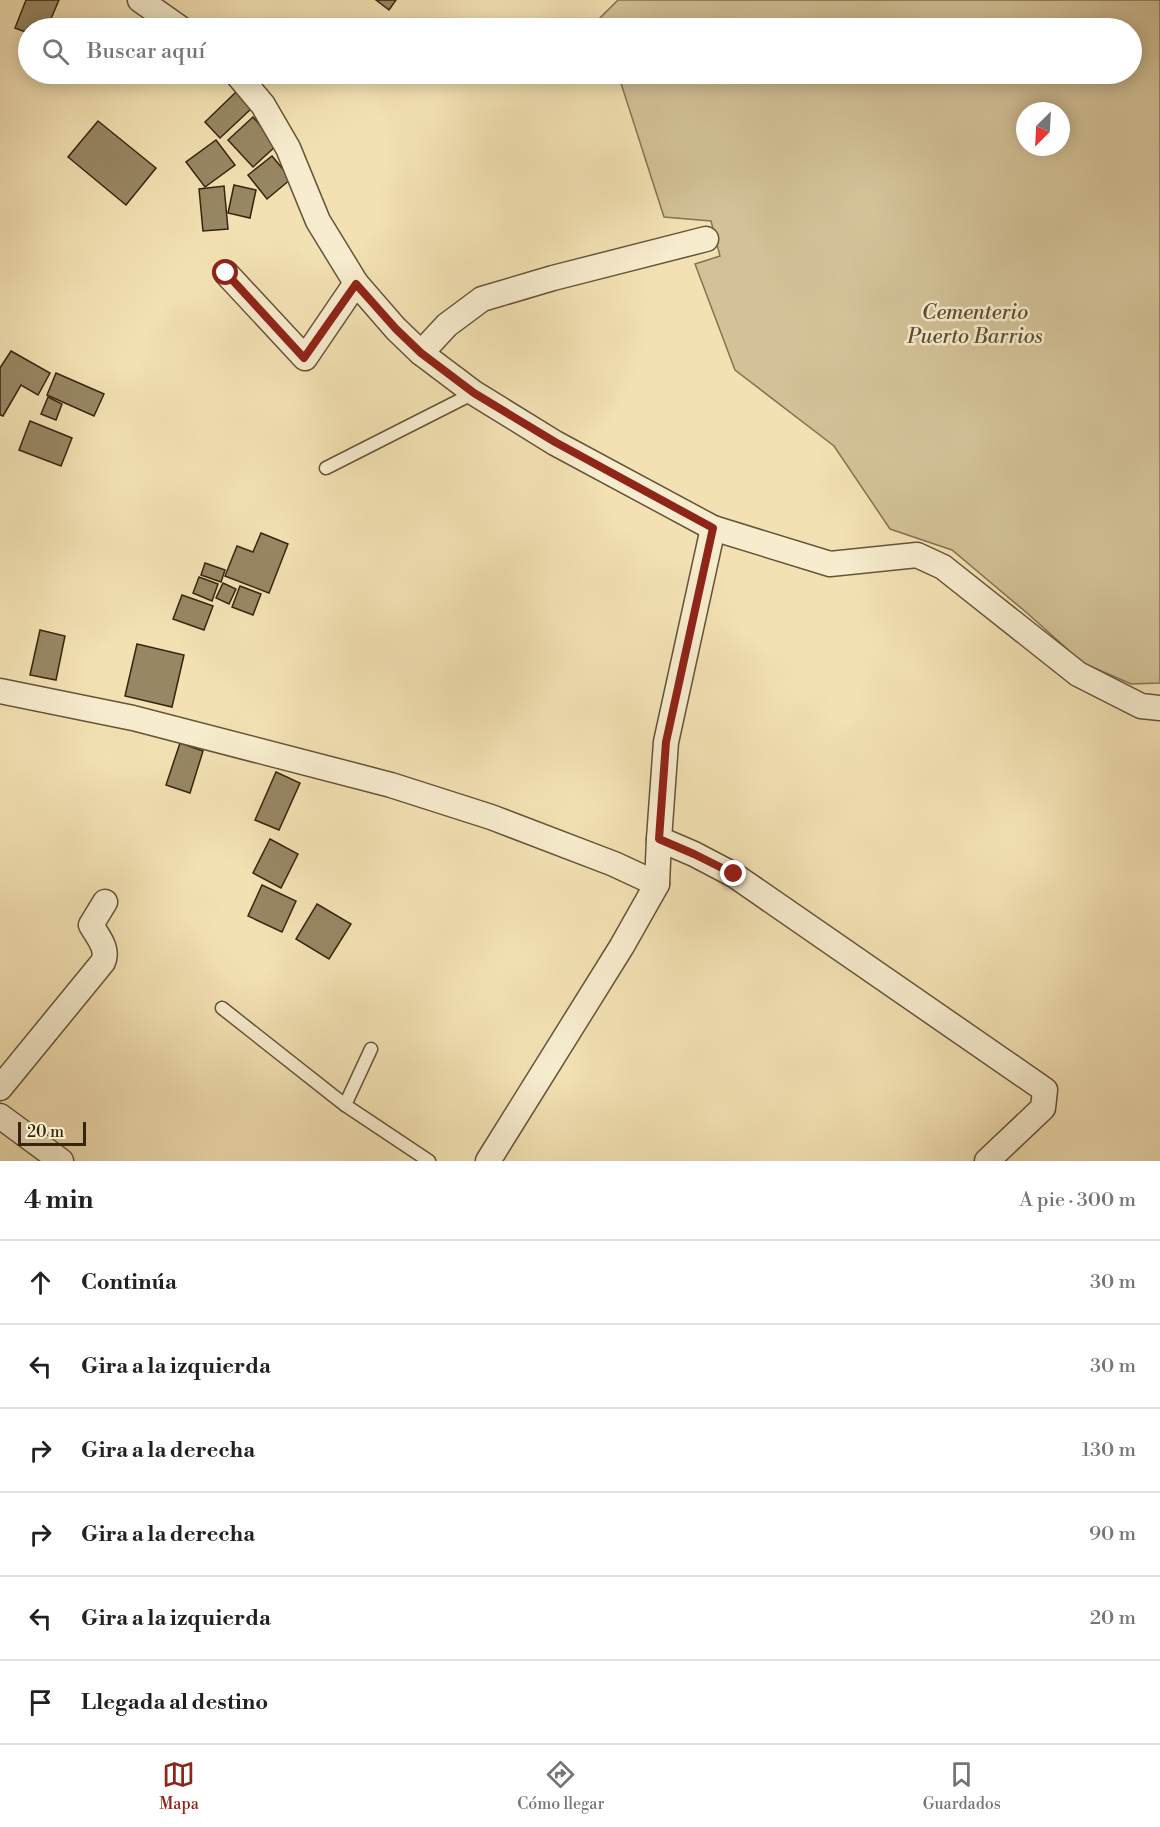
<!DOCTYPE html>
<html lang="es">
<head>
<meta charset="utf-8">
<style>
  :root { --surface:#fff; --page:#f2f2f2; --text:#202124; --muted:#757577; --line:#e0e0e0; --accent:#8f2418 }
  body { margin:0; font-family:"Libre Bodoni",serif; background:var(--page); color:var(--text) }
  .compass { position:absolute; left:1016px; top:102px; width:54px; height:54px; border-radius:50%; background:var(--surface); box-shadow:0 3px 15px #0003; rotate:204deg }
  .scale { position:absolute; left:18px; bottom:15px; width:68px; box-sizing:border-box; padding-left:6px; border:3px solid #36250e; border-top:0; font-size:16px; line-height:21px; white-space:nowrap; color:#36250e; -webkit-text-stroke:4px #f7ecce; paint-order:stroke }
  .stop { position:absolute; width:18px; height:18px; margin:-14px; border:4px solid #8f2418; border-radius:50%; background:#fff }
  .stop.end { background:#8f2418; border-color:#fff; box-shadow:0 2px 6px #0008 }
  .list { margin:0; padding:0; list-style:none }
  h2 { display:flex; justify-content:space-between; align-items:center; height:78px; margin:0; padding:0 24px; font-size:26px }
  h2 small { font-size:20px; font-weight:400; color:var(--muted) }
  .list li { display:grid; grid-template-columns:39px 1fr auto; gap:18px; align-items:center; box-sizing:border-box; height:84px; padding:0 24px; border-top:2px solid var(--line) }
  .list b { display:block; font-size:22px; white-space:nowrap }
  .list em { font-size:20px; font-style:normal; color:var(--muted) }
  .icon { flex:none; width:33px; height:33px; fill:none; stroke:currentColor; stroke-width:2; stroke-linecap:round; stroke-linejoin:round }
  .map { position:relative; flex:none; width:1160px; height:1161px; overflow:hidden }
  .search { position:absolute; background:var(--surface); box-shadow:0 3px 15px #0003; left:18px; right:18px; top:18px; height:66px; display:flex; align-items:center; gap:15px; box-sizing:border-box; padding:0 21px; border-radius:33px; color:var(--muted); font-size:22px }
  .sheet { height:582px; background:var(--surface) }
  nav { display:flex; justify-content:space-around; align-items:center; box-sizing:border-box; height:84px; border-top:2px solid var(--line); background:var(--surface); font-size:16px; color:var(--muted) }
  nav a { display:grid; justify-items:center; gap:3px }
  nav .on { color:var(--accent) }
  .map>svg:first-child { display:block }
  .green { fill:#d3c197; stroke:#847352; stroke-width:1.5; fill-rule:evenodd }
  .building { fill:#988764; stroke:#36250e; stroke-width:1.5 }
  .lines { fill:none; stroke-linecap:round; stroke-linejoin:round }
  .service-casing { stroke:#655437; stroke-width:15 }
  .minor-casing { stroke:#655437; stroke-width:27 }
  .service { stroke:#f7ecce; stroke-width:12 }
  .minor { stroke:#f7ecce; stroke-width:24 }
  .route { stroke:#8f2418; stroke-width:8 }
  .labels { text-anchor:middle; dominant-baseline:central; stroke-width:5; stroke-linejoin:round; paint-order:stroke }
  .park-label { font-size:21px; font-style:italic; fill:#5d4c30; stroke:#f7ecce }
</style>
</head>
<body>
<div class="map">
<svg width="1160" height="1161" viewBox="0 0 1160 1161">
  <rect width="100%" height="100%" fill="#f3e1b3"/>
  <filter id="stains"><feTurbulence type="fractalNoise" baseFrequency=".00333" numOctaves="4"/><feColorMatrix values="0 0 0 0 .2 0 0 0 0 .09 0 0 0 0 .02 0 0 0 .5 -.17"/></filter>
  <radialGradient id="worn" r=".72"><stop offset=".6" stop-color="#630" stop-opacity="0"/><stop offset="1" stop-color="#630" stop-opacity=".3"/></radialGradient>
  <path class="green" d="M618 0H1160V683L1131 684 1083 663 1027 613 952 550 890 529 834 446 735 370 695 264 720 256 711 221 664 217 618 74H1132V28H604L600 18ZM1025 111H1061V147H1025Z"/>
  <g class="building">
    <polygon points="26,0 59,0 47,28 28,28 28,33 15,28"/>
    <polygon points="376,0 396,0 389,10"/>
    <polygon points="236,92 252,108 220,138 205,122"/>
    <polygon points="253,117 277,145 253,167 228,140"/>
    <polygon points="98,121 156,168 126,205 68,157"/>
    <polygon points="216,140 235,165 205,187 186,162"/>
    <polygon points="272,156 291,179 267,199 248,175"/>
    <polygon points="234,185 256,190 250,218 228,213"/>
    <polygon points="224,186 228,229 203,231 199,189"/>
    <polygon points="11,351 50,373 38,395 21,385 3,416 0,415 0,368"/>
    <polygon points="56,373 104,394 94,416 47,395"/>
    <polygon points="48,397 62,404 56,420 41,414"/>
    <polygon points="30,421 72,438 61,466 19,450"/>
    <polygon points="261,533 288,544 269,593 225,576 237,546 253,552"/>
    <polygon points="205,563 225,570 221,582 201,575"/>
    <polygon points="199,577 218,584 212,601 193,593"/>
    <polygon points="223,583 236,589 229,604 216,598"/>
    <polygon points="240,586 261,594 253,615 232,607"/>
    <polygon points="182,595 213,606 204,630 173,619"/>
    <polygon points="40,630 65,636 56,680 30,675"/>
    <polygon points="137,644 184,655 172,707 125,696"/>
    <polygon points="180,743 203,751 190,793 166,785"/>
    <polygon points="276,772 300,783 279,830 255,820"/>
    <polygon points="270,839 298,854 281,888 253,873"/>
    <polygon points="262,885 296,901 282,932 248,916"/>
    <polygon points="317,904 351,924 329,959 296,939"/>
  </g>
  <g class="lines">
    <defs>
      <g id="service">
        <polyline points="326,468 474,393"/>
        <polyline points="222,1008 345,1105"/>
        <polyline points="371,1049 345,1105 429,1161"/>
      </g>
      <g id="minor">
        <polyline points="140,0 180,28"/>
        <polyline points="237,74 263,105 288,148 318,221 356,283 396,329 421,353 474,393 555,443 713,528 830,564 917,555 943,567 1078,674 1141,706 1160,708"/>
        <polyline points="226,273 305,358 356,283"/>
        <polyline points="421,353 447,325 482,299 553,278 706,239"/>
        <polyline points="0,691 133,718 391,785 491,817 614,864 657,884"/>
        <polyline points="659,839 694,854 734,875 1045,1090 1043,1108 987,1161"/>
        <path d="M0 1088 103 962C109 949 98 937 91 925L105 902"/>
        <polyline points="0,1116 61,1161"/>
        <polyline points="488,1161 622,946 657,884 659,839 666,742 713,528"/>
      </g>
    </defs>
    <use href="#service" class="service-casing"/>
    <use href="#minor" class="minor-casing"/>
    <use href="#service" class="service"/>
    <use href="#minor" class="minor"/>
  </g>
  <g class="lines">
    <polyline class="route" points="226,273 304,358 356,284 396,329 421,353 474,393 555,442 713,528 666,742 659,839 694,854 734,874"/>
  </g>
  <g class="labels">
    <g class="park-label">
      <text x="975" y="313">Cementerio<tspan x="975" dy="24">Puerto Barrios</tspan></text>
    </g>
  </g>
  <rect width="100%" height="100%" filter="url(#stains)"/>
  <rect width="100%" height="100%" fill="url(#worn)"/>
</svg>
<svg class="compass" viewBox="-18 -18 36 36"><path d="M0-13l5 13h-10z" fill="#e53935"/><path d="M0 13l5-13h-10z" fill="#757577"/></svg>
<div class="scale">20 m</div>
<div class="stop" style="left:226px;top:273px"></div>
<div class="stop end" style="left:734px;top:874px"></div>
<div class="search"><svg class="icon" aria-label="search" viewBox="0 0 24 24"><circle cx="10" cy="10" r="6"/><path d="M15 15l6 6"/></svg>Buscar aquí</div>
</div>
<section class="sheet">
<h2>4 min<small>A pie · 300 m</small></h2>
<ul class="list">
<li><svg class="icon" aria-label="ahead" viewBox="0 0 24 24"><path d="M12 20V5M6 11l6-6 6 6"/></svg><div><b>Continúa</b></div><em>30 m</em></li>
<li><svg class="icon" aria-label="left" viewBox="0 0 24 24"><path d="M17 20v-9H6M10 6l-5 5 5 5"/></svg><div><b>Gira a la izquierda</b></div><em>30 m</em></li>
<li><svg class="icon" aria-label="right" viewBox="0 0 24 24"><path d="M7 20v-9h11M14 6l5 5-5 5"/></svg><div><b>Gira a la derecha</b></div><em>130 m</em></li>
<li><svg class="icon" aria-label="right" viewBox="0 0 24 24"><path d="M7 20v-9h11M14 6l5 5-5 5"/></svg><div><b>Gira a la derecha</b></div><em>90 m</em></li>
<li><svg class="icon" aria-label="left" viewBox="0 0 24 24"><path d="M17 20v-9H6M10 6l-5 5 5 5"/></svg><div><b>Gira a la izquierda</b></div><em>20 m</em></li>
<li><svg class="icon" aria-label="arrive" viewBox="0 0 24 24"><path d="M6 21V4h12l-3 4 3 4H6"/></svg><div><b>Llegada al destino</b></div></li>
</ul>
</section>
<nav>
<a class="on"><svg class="icon" aria-label="map" viewBox="0 0 24 24"><path d="M3 6l6-2 6 2 6-2v14l-6 2-6-2-6 2zM9 4v14M15 6v14"/></svg>Mapa</a>
<a><svg class="icon" aria-label="directions" viewBox="0 0 24 24"><path d="M12 3l9 9-9 9-9-9zM9 14v-3h6M13 9l2 2-2 2"/></svg>Cómo llegar</a>
<a><svg class="icon" aria-label="saved" viewBox="0 0 24 24"><path d="M7 4h10v16l-5-4-5 4z"/></svg>Guardados</a>
</nav>
</body>
</html>
